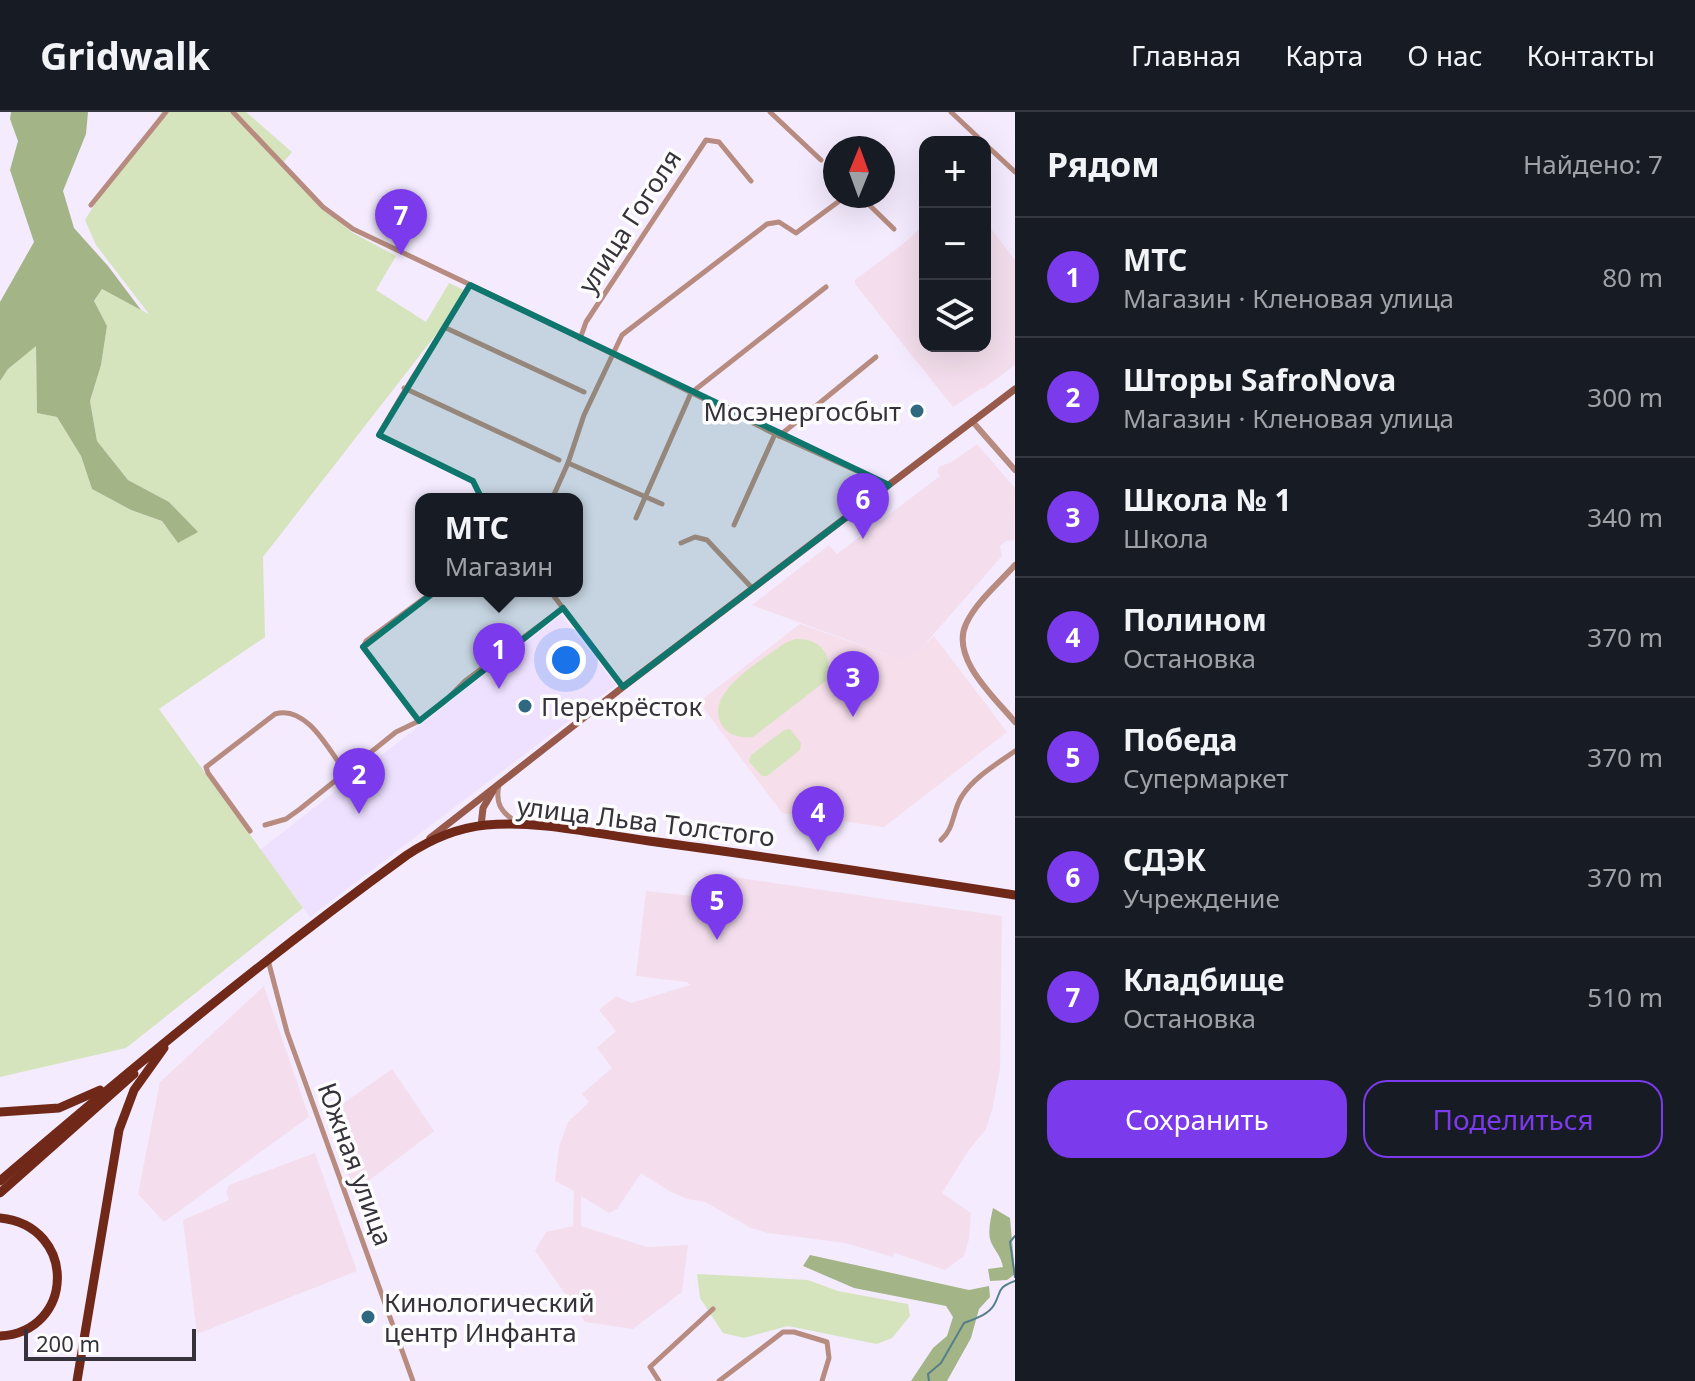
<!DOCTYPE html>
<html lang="ru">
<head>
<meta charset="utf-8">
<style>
  :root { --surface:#171b24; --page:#20242c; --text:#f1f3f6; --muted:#9ea1a6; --line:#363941; --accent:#7c3aed }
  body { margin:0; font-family:"Noto Sans",sans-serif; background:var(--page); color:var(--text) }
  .controls { position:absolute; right:24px; top:24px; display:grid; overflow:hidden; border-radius:16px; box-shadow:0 8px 32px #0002 }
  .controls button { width:72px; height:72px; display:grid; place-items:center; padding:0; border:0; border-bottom:2px solid var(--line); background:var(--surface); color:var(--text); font:40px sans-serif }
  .compass { position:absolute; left:823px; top:24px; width:72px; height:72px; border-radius:50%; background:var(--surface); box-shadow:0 8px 32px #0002; rotate:1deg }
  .scale { position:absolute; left:24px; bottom:20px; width:172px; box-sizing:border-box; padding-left:8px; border:4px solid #36323b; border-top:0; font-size:22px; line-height:28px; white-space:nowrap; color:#36323b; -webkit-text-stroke:6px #fdfdfd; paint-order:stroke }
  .you { position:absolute; left:566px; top:548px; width:28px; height:28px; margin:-20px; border:6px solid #fff; border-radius:50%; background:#1a73e8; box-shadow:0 0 0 12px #1a73e833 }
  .badge { display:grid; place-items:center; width:52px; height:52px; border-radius:50%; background:var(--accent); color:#fff; font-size:26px; font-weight:700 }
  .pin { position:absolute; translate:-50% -66px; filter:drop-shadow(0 2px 4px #0008) }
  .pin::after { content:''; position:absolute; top:42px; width:28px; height:24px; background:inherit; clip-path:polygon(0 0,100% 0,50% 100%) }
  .popup { position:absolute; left:415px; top:381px; width:168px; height:104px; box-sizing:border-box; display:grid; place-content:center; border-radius:16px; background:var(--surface); filter:drop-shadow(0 2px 6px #0005); font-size:26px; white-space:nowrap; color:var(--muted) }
  .popup b { font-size:30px; color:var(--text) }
  .popup::after { content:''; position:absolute; left:50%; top:100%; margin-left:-16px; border:16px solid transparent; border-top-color:var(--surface) }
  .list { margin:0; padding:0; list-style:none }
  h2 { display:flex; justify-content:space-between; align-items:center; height:104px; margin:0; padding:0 32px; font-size:34px }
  h2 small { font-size:26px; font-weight:400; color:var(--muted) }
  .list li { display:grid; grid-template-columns:52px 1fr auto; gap:24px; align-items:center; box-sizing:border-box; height:120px; padding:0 32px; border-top:2px solid var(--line) }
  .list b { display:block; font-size:30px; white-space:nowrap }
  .list p { margin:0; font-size:26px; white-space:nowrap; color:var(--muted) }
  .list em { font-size:26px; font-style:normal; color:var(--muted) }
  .actions { display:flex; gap:16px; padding:24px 32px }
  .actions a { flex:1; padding:18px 0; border:2px solid var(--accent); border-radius:24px; text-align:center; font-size:28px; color:var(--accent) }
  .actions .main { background:var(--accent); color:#fff }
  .icon { flex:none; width:44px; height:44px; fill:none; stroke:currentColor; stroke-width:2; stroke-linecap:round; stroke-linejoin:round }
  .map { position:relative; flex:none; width:1015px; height:1269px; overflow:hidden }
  header { display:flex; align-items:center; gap:48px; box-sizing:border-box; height:112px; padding:0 40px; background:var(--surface); border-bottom:2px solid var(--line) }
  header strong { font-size:38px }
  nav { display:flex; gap:44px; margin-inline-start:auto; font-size:28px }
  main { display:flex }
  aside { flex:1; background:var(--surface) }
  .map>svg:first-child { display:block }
  .built { fill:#eee0ff }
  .industrial { fill:#f4deed }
  .education { fill:#f6deea }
  .green { fill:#d5e4bd }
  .forest { fill:#a3b486 }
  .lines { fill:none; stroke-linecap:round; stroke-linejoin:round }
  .stream { stroke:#567e8c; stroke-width:2 }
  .minor { stroke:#b78b7f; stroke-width:5 }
  .tertiary { stroke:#b78b7f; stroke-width:6 }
  .secondary { stroke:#97594a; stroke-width:7 }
  .trunk { stroke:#702918; stroke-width:9 }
  .marked { fill:#0f766e; fill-opacity:0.2; stroke:#0f766e; stroke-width:6; stroke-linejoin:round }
  .poi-dot { fill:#306882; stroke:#fdfdfd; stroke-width:3 }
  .labels { text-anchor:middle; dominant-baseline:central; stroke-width:7; stroke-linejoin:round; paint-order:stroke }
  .street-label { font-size:26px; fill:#36323b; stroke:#fdfdfd }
  .poi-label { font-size:26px; fill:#36323b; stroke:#fdfdfd; text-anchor:start }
</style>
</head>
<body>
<header>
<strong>Gridwalk</strong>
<nav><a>Главная</a><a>Карта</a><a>О нас</a><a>Контакты</a></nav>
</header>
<main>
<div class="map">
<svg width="1015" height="1269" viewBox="0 0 1015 1269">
  <rect width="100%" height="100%" fill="#f4ebfe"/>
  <polygon class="built" points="561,503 616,573 310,805 260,738"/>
  <g class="industrial">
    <polygon points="985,109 1015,148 1015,253 983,277 982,276 953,295 855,172 855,168 903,132 925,112 925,234 985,234"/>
    <polygon points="977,332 1015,376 1014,428 1006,429 1000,434 1002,444 918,540 902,548 752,493 829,433 837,442 940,364 937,360 939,355 953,349"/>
    <polygon points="705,761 1002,804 1000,957 992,998 986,1017 969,1038 942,1081 971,1101 969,1127 964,1144 945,1158 895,1141 893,1145 845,1131 768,1121 751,1116 705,1090 687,1087 669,1079 641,1061 617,1097 609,1101 581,1084 581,1114 647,1135 688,1133 682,1180 633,1217 585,1210 535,1139 546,1120 573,1114 574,1079 555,1069 559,1035 568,1010 589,990 582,982 612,956 597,936 616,919 599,898 616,884 631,891 690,873 687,870 636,864 646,779 701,785"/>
    <polygon points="264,874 309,1005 164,1110 138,1082 160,970"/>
    <polygon points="392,957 434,1019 354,1080 327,1003"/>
    <polygon points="315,1041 357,1159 197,1222 183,1108 229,1088 226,1079 229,1073"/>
  </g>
  <polygon class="education" points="800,512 902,548 918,539 934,524 1007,620 884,715 782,701 699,590"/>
  <g class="green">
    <polygon points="162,0 246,0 292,40 281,53 320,94 353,121 396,144 376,178 426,210 449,171 464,178 438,220 263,445 265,525 159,597 303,796 126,936 0,965 0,269 8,257 36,233 37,301 57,305 81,344 92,377 131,398 162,409 178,431 197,420 169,390 128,368 97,329 90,289 101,253 107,214 94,190 102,177 149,202 96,133 85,108 93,95"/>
    <path d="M795 527C821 526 834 543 827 568L753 625C742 626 732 625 724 616 698 583 764 547 785 531Z"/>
    <polygon points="790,617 801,631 800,638 767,664 762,664 749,650 751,643 784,618"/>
    <polygon points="697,1162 808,1168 838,1179 908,1192 910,1204 892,1226 877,1232 788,1214 744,1226 723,1221 700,1186"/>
  </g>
  <g class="forest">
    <polygon points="11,0 88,0 86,22 63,79 74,116 108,154 141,198 102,177 94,189 107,214 101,253 90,289 97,329 128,368 169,390 198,420 178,431 162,409 131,398 92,377 81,344 57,305 37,301 36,234 8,257 0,269 0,190 34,130 10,58 18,29 10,7"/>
    <path d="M993 1096 1010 1106 1015 1162 1007 1168 990 1169 988 1157 1003 1155C1001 1144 995 1139 991 1130 987 1120 991 1106 993 1096Z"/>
    <polygon points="810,1143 969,1178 989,1174 990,1185 979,1197 971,1226 947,1269 911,1269 933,1236 947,1224 953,1205 946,1194 854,1176 803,1154"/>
  </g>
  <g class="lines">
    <g class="stream">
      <polyline points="1015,1124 1010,1130 1015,1165"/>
      <path d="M929 1269 928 1262 941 1251 964 1211C974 1207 988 1203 994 1193 1002 1179 996 1176 1015 1169"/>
    </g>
    <g class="minor">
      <polyline points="233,0 323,95 353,117 515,194 775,322 888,373"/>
      <polyline points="770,0 821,48"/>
      <polyline points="951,0 983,30"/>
      <polyline points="985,32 1015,60"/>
      <polyline points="860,84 894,117"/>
      <polyline points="91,93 166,0"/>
      <path d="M470 173C441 224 407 271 379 323L473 369 482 387"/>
      <polyline points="446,216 584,280"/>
      <polyline points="580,227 586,210 706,28 719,30 751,69"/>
      <polyline points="404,276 559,348"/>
      <polyline points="779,324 876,245"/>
      <polyline points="568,351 662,392"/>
      <polyline points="552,387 568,351 584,303 622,223 767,112 779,110 796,121 846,84"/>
      <polyline points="636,406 691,281 826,175"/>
      <polyline points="734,413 775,322"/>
      <polyline points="681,431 695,425 707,428 753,477"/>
      <polyline points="550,479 623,575"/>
      <polyline points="419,609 363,535 366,529 434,479"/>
      <path d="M499 673C495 691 501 701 517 710"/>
      <polyline points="265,713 286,707 300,697 396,620 419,609 444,590 465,569 563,496"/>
      <path d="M250 719 208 661 206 655 275 602C307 592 330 640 346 661"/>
      <path d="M941 728C955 716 952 699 962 684 974 665 997 652 1015 639"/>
      <polyline points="268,848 287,920 413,1269"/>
      <polyline points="659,1269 650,1255 713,1197"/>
      <polyline points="719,1269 783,1220 794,1220 827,1230 829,1246 822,1269"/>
    </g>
    <g class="tertiary">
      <polyline points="972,309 1015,358"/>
      <path d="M1015 453C999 471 976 490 966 512 950 546 995 586 1015 610"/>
    </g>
    <g class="secondary">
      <polyline points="481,714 483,696 493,679"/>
      <polyline points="430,726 623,575 1015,277"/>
    </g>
    <g class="trunk">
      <polyline points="0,1000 59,996 100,978"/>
      <path d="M0 1069C132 956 266 845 407 743 431 727 457 716 486 713 539 708 596 722 649 729 771 745 893 764 1015 783"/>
      <polyline points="0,1081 134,962"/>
      <path d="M0 1106C78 1114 75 1220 0 1224"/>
      <polyline points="77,1269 119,1018 134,978 164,936"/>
    </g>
  </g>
  <path class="marked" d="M470 173 889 373 623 575 563 496 419 609 363 535 502 428 473 369 379 323Z"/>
  <g class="poi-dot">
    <circle cx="917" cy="299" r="8"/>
    <circle cx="525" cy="594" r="8"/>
    <circle cx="368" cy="1205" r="8"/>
  </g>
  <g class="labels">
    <g class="street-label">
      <text transform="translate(629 109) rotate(-57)">улица Гоголя</text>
      <text transform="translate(646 709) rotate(7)">улица Льва Толстого</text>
      <text transform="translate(356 1052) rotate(70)">Южная улица</text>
    </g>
    <g class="poi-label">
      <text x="901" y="299" text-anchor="end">Мосэнергосбыт</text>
      <text x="541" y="594">Перекрёсток</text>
      <text x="384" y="1190">Кинологический<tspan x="384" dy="30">центр Инфанта</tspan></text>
    </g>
  </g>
</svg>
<div class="controls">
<button>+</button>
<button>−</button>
<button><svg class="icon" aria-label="layers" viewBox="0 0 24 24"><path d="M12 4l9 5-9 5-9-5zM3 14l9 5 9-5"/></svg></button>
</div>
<svg class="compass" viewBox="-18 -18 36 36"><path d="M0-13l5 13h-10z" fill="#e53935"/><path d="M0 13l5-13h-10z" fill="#9ea1a6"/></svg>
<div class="scale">200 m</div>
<div class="you"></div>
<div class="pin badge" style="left:499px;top:577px">1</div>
<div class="popup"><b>МТС</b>Магазин</div>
<div class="pin badge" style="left:359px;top:702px">2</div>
<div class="pin badge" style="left:853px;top:605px">3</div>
<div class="pin badge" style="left:818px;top:740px">4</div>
<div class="pin badge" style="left:717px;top:828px">5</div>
<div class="pin badge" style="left:863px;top:427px">6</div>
<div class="pin badge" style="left:401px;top:143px">7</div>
</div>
<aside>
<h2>Рядом<small>Найдено: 7</small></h2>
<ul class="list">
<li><span class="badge">1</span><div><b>МТС</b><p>Магазин · Кленовая улица</p></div><em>80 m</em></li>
<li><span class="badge">2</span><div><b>Шторы SafroNova</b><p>Магазин · Кленовая улица</p></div><em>300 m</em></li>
<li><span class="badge">3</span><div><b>Школа № 1</b><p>Школа</p></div><em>340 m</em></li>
<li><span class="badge">4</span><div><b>Полином</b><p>Остановка</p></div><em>370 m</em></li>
<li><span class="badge">5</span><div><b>Победа</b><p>Супермаркет</p></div><em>370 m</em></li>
<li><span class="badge">6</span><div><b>СДЭК</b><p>Учреждение</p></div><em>370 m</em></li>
<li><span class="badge">7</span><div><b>Кладбище</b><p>Остановка</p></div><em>510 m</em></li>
</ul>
<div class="actions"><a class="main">Сохранить</a><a>Поделиться</a></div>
</aside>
</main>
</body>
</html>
